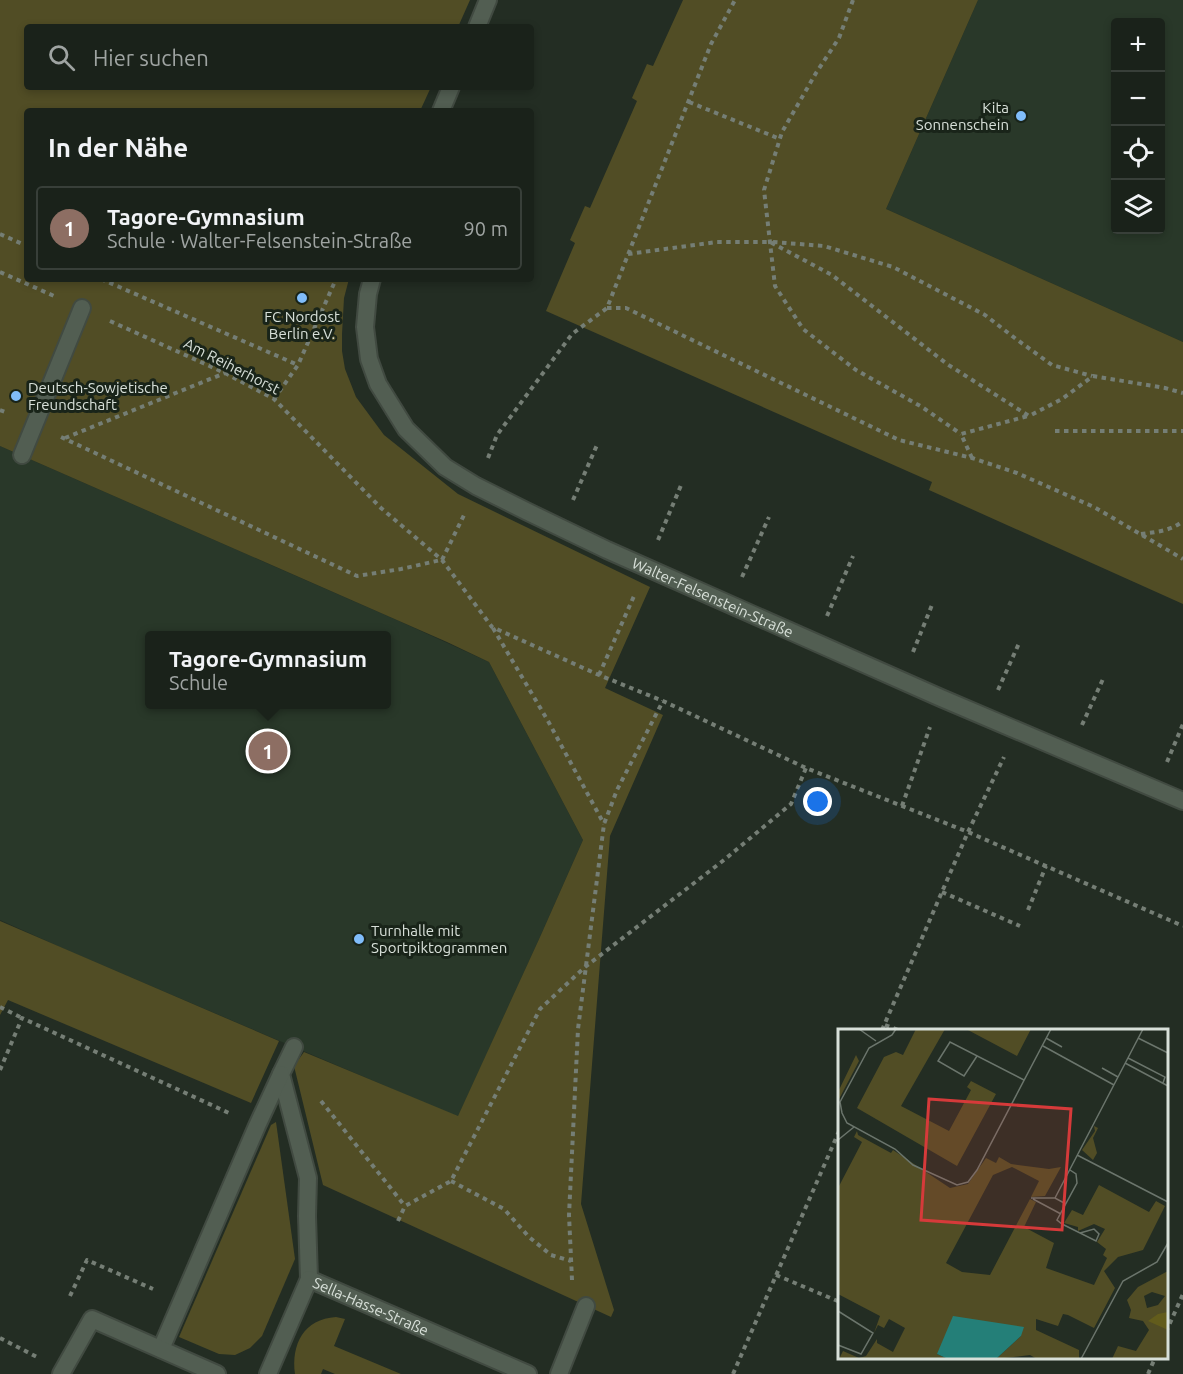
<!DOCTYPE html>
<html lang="de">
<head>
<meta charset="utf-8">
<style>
  :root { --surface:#1a221a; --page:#272f27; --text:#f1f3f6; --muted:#9fa4a2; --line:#383f39; --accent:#80bdfa }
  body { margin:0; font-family:Ubuntu,sans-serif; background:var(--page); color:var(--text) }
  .controls { position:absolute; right:18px; top:18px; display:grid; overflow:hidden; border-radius:6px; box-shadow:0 3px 9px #0003 }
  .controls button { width:54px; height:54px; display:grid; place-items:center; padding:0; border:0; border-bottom:2px solid var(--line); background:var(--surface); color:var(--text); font:30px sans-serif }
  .you { position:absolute; left:818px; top:802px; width:21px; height:21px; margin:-15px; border:4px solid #fff; border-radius:50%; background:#1a73e8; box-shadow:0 0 0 9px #1a73e833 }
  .badge { display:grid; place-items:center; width:39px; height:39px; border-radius:50%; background:var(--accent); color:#fff; font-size:20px; font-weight:700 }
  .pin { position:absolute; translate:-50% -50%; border:3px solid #fff; box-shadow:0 2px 6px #0006 }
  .popup { position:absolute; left:145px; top:631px; width:246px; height:78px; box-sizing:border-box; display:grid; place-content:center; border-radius:6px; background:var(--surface); filter:drop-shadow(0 2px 4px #0005); font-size:20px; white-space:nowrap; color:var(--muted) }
  .popup b { font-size:22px; color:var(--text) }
  .popup::after { content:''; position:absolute; left:50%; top:100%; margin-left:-12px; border:12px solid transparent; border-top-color:var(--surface) }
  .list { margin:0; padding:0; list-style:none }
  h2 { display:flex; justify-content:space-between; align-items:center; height:78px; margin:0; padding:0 24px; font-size:26px }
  h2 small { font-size:20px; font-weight:400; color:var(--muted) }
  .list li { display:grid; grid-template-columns:39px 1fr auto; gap:18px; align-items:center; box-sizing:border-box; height:84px; margin:0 12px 12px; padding:0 12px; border:2px solid var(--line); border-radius:6px }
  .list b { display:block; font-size:22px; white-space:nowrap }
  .list p { margin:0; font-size:20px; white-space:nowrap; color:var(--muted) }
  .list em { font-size:20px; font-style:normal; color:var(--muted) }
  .icon { flex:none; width:33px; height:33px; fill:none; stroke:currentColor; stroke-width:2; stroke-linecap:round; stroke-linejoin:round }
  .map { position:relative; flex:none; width:1183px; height:1374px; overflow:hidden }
  .search { position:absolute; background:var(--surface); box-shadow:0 3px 9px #0003; left:24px; top:24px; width:510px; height:66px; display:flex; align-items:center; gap:15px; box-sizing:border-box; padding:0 21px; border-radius:6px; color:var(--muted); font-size:22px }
  .panel { position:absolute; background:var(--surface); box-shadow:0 3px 9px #0003; left:24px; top:108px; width:510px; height:174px; border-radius:6px }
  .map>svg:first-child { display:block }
  .built { fill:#293829; fill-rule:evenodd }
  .green { fill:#514d25 }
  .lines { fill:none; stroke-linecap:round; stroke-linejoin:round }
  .service-casing { stroke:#414a41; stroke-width:20 }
  .minor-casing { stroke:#414a41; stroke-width:20 }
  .path { stroke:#757e75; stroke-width:4; stroke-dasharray:4.5 4.5; stroke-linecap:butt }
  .service { stroke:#525e52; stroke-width:16 }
  .minor { stroke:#525e52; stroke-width:16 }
  .poi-dot { fill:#80bdfa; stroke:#192419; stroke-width:2 }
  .labels { text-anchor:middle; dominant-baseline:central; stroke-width:6; stroke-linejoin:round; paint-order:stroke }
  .poi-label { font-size:15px; fill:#d8e0d9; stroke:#192419; text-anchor:start }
  .street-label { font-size:15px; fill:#d8e0d9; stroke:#192419 }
  .inset-road { fill:none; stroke:#6b756c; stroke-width:1.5 }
  .view { fill:#d63a3a; fill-opacity:0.15; stroke:#d63a3a; stroke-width:3 }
  .inset-edge { fill:none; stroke:#d8e0d9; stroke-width:3 }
</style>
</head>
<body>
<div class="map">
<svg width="1183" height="1374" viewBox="0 0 1183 1374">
  <rect width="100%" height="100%" fill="#232d23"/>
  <g class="built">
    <path d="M978 0H1183V342L886 209ZM1116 22H1160V230H1116Z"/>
    <path d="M0 446 399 621 489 662 583 840 540 937 458 1117 69 951 0 920ZM150 636H386V704H150Z"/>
  </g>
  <g class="green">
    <polygon points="0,0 470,0 458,27 27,27 27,87 431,87 420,111 27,111 27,279 349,279 344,298 342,334 342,351 345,369 356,397 384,435 458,494 650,587 605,688 663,715 610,836 581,1204 614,1310 611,1317 323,1185 294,1066 304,1052 458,1116 540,937 583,840 489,662 447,642 0,446"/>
    <polygon points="683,0 978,0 886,209 1183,342 1183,604 929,490 932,482 546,311 575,243 570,240 585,206 590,208 637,101 632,98 647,64 653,66"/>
    <polygon points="0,921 279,1041 251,1103 8,1000 0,1015"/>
    <polygon points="276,1122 295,1259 262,1336 250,1348 235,1355 219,1354 179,1337 271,1125"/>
    <path d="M336 1317 345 1319 334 1346 401 1374H335L323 1369 321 1374H295C291 1344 304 1319 336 1317Z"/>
  </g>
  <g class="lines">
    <defs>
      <g id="service">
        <polyline points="22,455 82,308"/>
        <polyline points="294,1047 281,1074 308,1178 307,1216 309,1279"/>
        <polyline points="161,1349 257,1126 281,1074"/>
        <polyline points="559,1374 586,1306"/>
      </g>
      <g id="minor">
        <polyline points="477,27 488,0"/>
        <polyline points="441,111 451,87"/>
        <path id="s1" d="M372 279 368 294 365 327 369 359 378 384 406 429 445 467 476 486 526 511 607 550 941 698 1183 801"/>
        <polyline points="61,1374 92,1319 217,1374"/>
        <path id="s2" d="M268 1374 309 1279 528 1374"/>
      </g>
    </defs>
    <use href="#service" class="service-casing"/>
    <use href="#minor" class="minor-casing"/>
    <g class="path">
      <polyline points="853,0 839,38 816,73 782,132 764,190 775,286 803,329 856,370 922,407 961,434"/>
      <polyline points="689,102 780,139"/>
      <polyline points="0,234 27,246"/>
      <polyline points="773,242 824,246 893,267 985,315 1016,339 1052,365 1092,376"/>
      <polyline points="628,254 717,242 770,242 832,275 947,364 1029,416 1062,399 1093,376 1165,388 1183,393"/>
      <polyline points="0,272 54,296"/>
      <polyline points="101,279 298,365"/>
      <polyline points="607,308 626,308 899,440 972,458 1017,473 1094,507 1183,559"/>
      <polyline points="110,321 225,373 274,399 381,508 442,560 492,627 599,675 663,701 806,768 968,832 1183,926"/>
      <polyline points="274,399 298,365 336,279"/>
      <polyline points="0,410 8,413"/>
      <polyline points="1055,431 1183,431"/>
      <polyline points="61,437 357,576 401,569 441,560"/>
      <polyline points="65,438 225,373"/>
      <polyline points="488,458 497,435 572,334 607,308 711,44 735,0"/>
      <polyline points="972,458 961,434 1028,416"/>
      <polyline points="573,500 597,445"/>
      <path d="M1141 534C1156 532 1171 531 1183 521"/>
      <polyline points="658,540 682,483"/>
      <polyline points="442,560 464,515"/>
      <polyline points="742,577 769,517"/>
      <polyline points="827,616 853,556"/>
      <polyline points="493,628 548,721 604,824"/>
      <polyline points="913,652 932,605"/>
      <polyline points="599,675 634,596"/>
      <polyline points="998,690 1020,641"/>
      <polyline points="1082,725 1103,679"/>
      <polyline points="1167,762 1183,724"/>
      <polyline points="902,806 930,727"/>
      <polyline points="942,892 1020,926"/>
      <polyline points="1028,910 1046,866"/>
      <polyline points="0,1007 22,1018"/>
      <polyline points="885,1025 898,1030"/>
      <polyline points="882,1030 968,832 1004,757"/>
      <polyline points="0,1070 22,1018 229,1113"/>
      <polyline points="321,1101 405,1206"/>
      <polyline points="451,1181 504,1209 529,1237 551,1255 571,1261"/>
      <polyline points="398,1221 405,1206 451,1181 540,1009 585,967 724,860 791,804 806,768"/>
      <polyline points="776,1275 840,1302"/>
      <polyline points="572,1280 569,1215 578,1029 604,824 617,790 663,701"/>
      <polyline points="70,1296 87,1260 153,1289"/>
      <polyline points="1166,1332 1183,1294"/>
      <polyline points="0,1338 37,1357"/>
      <polyline points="733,1374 840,1129"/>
      <polyline points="1148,1374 1155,1358"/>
    </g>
    <use href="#service" class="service"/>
    <use href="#minor" class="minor"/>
  </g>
  <g class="poi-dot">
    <circle cx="1021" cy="116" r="6"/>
    <circle cx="302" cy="298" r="6"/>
    <circle cx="16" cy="396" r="6"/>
    <circle cx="359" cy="939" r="6"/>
  </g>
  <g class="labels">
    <g class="poi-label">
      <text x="1009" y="107" text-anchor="end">Kita<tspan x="1009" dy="17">Sonnenschein</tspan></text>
      <text x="302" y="316" text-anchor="middle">FC Nordost<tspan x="302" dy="17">Berlin e.V.</tspan></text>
      <text x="28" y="387">Deutsch-Sowjetische<tspan x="28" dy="17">Freundschaft</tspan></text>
      <text x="371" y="930">Turnhalle mit<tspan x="371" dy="17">Sportpiktogrammen</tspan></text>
    </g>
    <g class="street-label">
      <text transform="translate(232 366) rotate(27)">Am Reiherhorst</text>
      <text stroke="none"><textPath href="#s1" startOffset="513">Walter-Felsenstein-Straße</textPath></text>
      <text stroke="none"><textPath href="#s2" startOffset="171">Sella-Hasse-Straße</textPath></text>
    </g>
  </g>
  <g transform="translate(838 1029)">
    <rect width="330" height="330" fill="#232d23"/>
    <path d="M78 0H107L63 77 111 102 133 61 129 58 133 52 158 65 119 137 19 79 46 28 58 23 65 26ZM128 0H193L179 27ZM18 26 21 32 0 72V92V63ZM256 97 260 99 255 109 259 124 255 131 244 121 257 102ZM19 102 20 106 53 124 55 121 112 159 130 155 148 129 158 134 161 128 173 135 211 140 223 138 207 167 193 168 201 152 174 138 155 146 108 234 124 243 152 246 192 170 198 173 186 198 216 214 208 239 256 256 269 229 265 226 268 220 259 213 267 200 256 195 240 202V198L226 194 234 181 245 186 261 156 311 183 318 172 327 177 305 221 280 228 266 242 277 259 256 299 230 286 225 285 220 297 198 290V301L241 321V330H199L192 326 158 330 183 307 99 325 110 330H1L5 322 21 329 28 327 39 310V314L55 323 67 299 51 290 46 299 40 296 36 304 42 287 0 265V159L24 113 16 108ZM330 242V330H274L280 317 298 322 311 301 305 292 291 289 293 281 289 271 300 258ZM314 263 327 267 320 276 309 279 306 267Z" fill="#514d25" fill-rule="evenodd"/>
    <path d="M330 283V301L310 292 320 285Z" fill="#625c1c"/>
    <path d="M115 287 186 298 183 307 158 330H110L99 325Z" fill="#247f78"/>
    <path class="inset-road" d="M21 0 38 12M58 0 54 6 31 19 2 73 4 84 9 94 57 120 75 136 119 156 130 153 139 141 213 0M208 9 224 18M300 9 330 24M205 17 276 56M139 27 126 47 100 32 112 13 186 51M290 29 327 48 325 54M287 34 330 57M264 39 280 48M0 111 16 98M239 126 330 173M232 141 238 145 239 154 219 191 224 195 258 212 261 205 256 200 242 204M193 169H217L228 175M217 169 305 0M195 170 223 185M0 282 35 304 23 325 0 316M243 330 285 252 319 233 330 214"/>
    <path class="view" d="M91 70 233 80 224 201 83 191Z"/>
    <rect width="330" height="330" class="inset-edge"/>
  </g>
</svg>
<div class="controls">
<button>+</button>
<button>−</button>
<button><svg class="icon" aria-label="locate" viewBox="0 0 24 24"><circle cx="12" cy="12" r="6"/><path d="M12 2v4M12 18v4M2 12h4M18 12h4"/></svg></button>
<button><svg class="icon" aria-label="layers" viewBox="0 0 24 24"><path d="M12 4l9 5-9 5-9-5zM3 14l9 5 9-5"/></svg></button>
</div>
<div class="you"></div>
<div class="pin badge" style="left:268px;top:751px;background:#8d6e63">1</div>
<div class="popup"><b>Tagore-Gymnasium</b>Schule</div>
<div class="search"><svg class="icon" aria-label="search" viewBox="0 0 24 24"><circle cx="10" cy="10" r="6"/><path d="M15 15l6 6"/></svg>Hier suchen</div>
<section class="panel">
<h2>In der Nähe<small></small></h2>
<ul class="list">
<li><span class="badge" style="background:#8d6e63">1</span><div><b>Tagore-Gymnasium</b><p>Schule · Walter-Felsenstein-Straße</p></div><em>90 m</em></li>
</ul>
</section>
</div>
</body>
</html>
